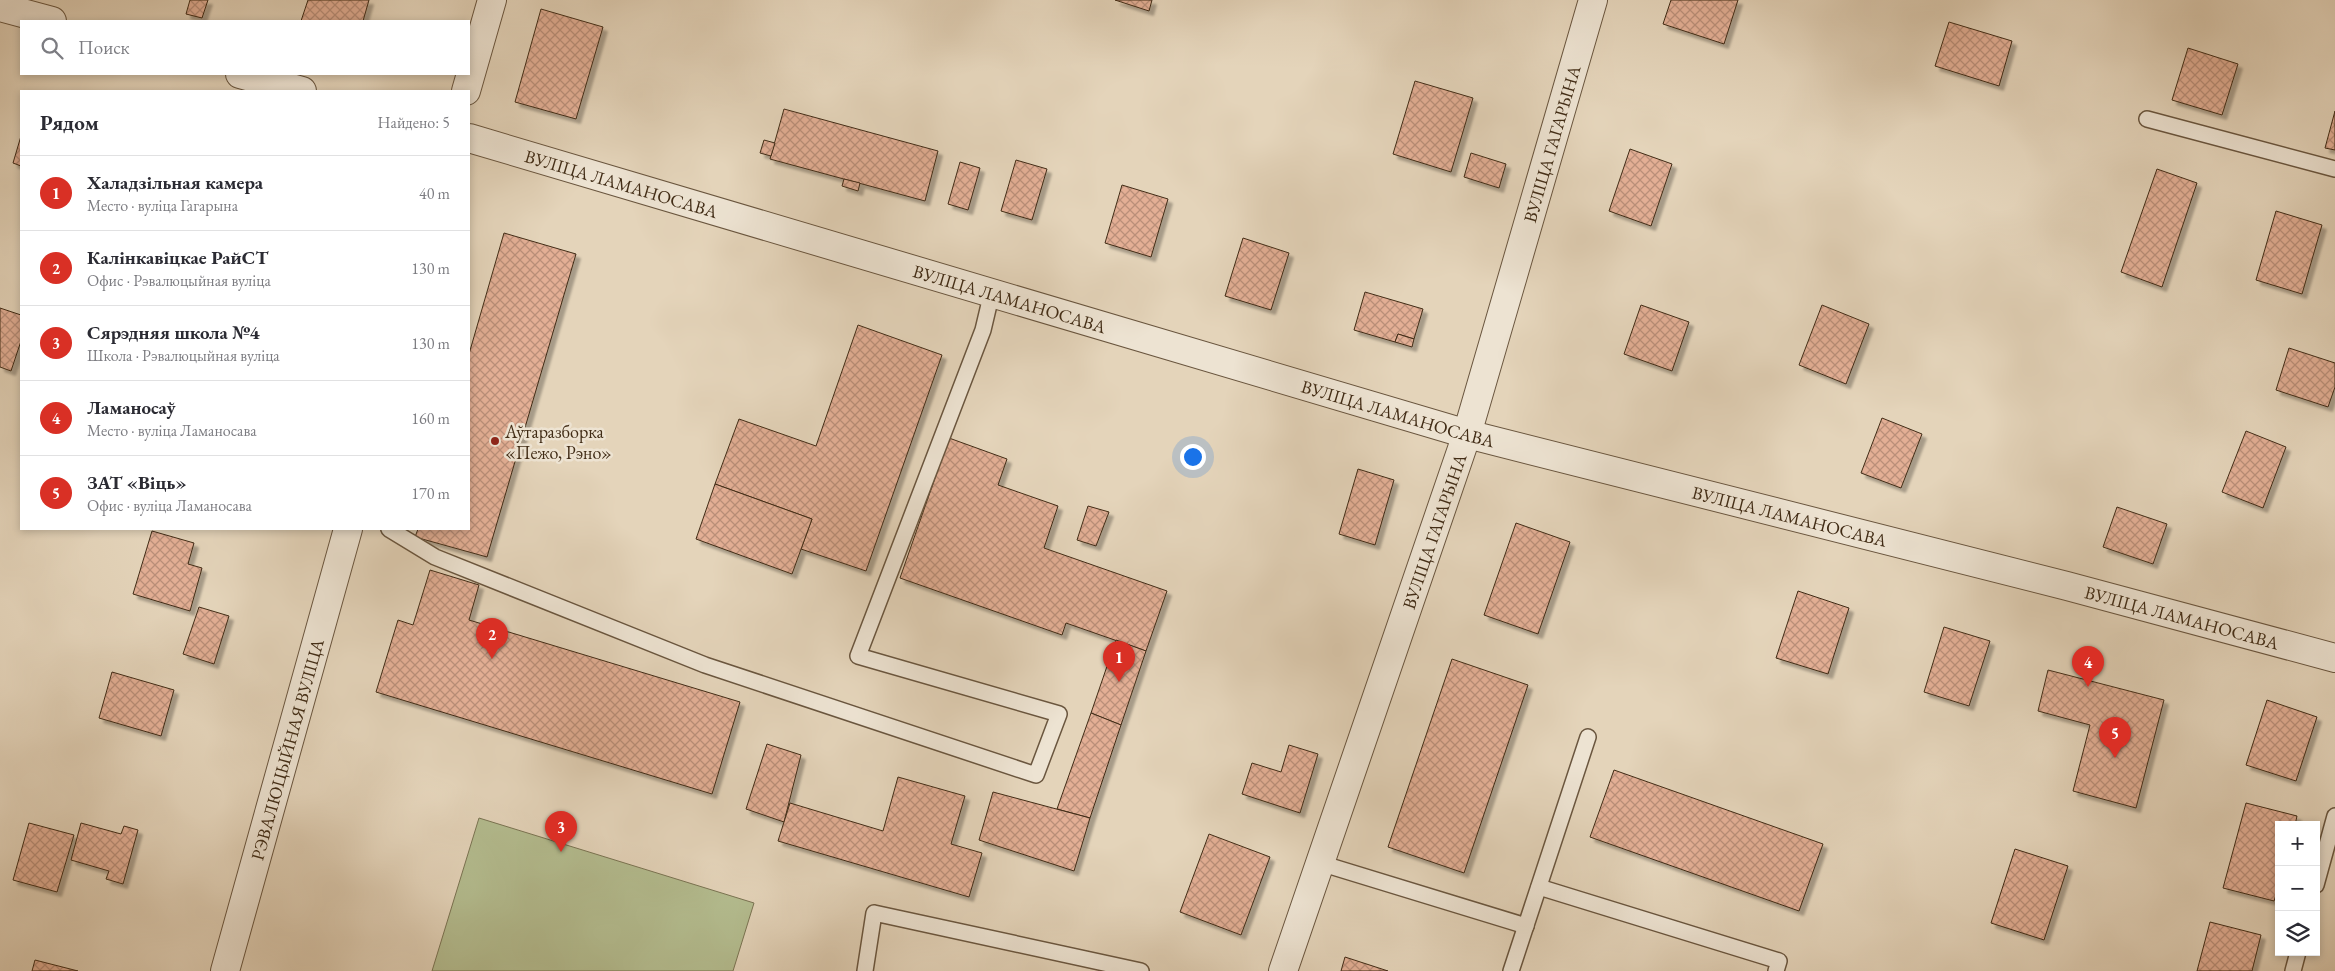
<!DOCTYPE html>
<html lang="ru">
<head>
<meta charset="utf-8">
<style>
  :root { --surface:#fff; --page:#f2f2f3; --text:#2b2b33; --muted:#7c7c81; --line:#e1e1e2; --accent:#d93025 }
  body { margin:0; font-family:"EB Garamond",serif; background:var(--page); color:var(--text) }
  .controls { position:absolute; right:15px; bottom:15px; display:grid; overflow:hidden; border-radius:0px; box-shadow:0 2px 8px #0003 }
  .controls button { width:45px; height:45px; display:grid; place-items:center; padding:0; border:0; border-bottom:1px solid var(--line); background:var(--surface); color:var(--text); font:25px sans-serif }
  .you { position:absolute; left:1192px; top:456px; width:18px; height:18px; margin:-12px; border:4px solid #fff; border-radius:50%; background:#1a73e8; box-shadow:0 0 0 8px #1a73e833 }
  .badge { display:grid; place-items:center; width:32px; height:32px; border-radius:50%; background:var(--accent); color:#fff; font-size:16px; font-weight:700 }
  .pin { position:absolute; translate:-50% -41px; filter:drop-shadow(0 1px 2px #0008) }
  .pin::after { content:''; position:absolute; top:26px; width:18px; height:15px; background:inherit; clip-path:polygon(0 0,100% 0,50% 100%) }
  .list { margin:0; padding:0; list-style:none }
  h2 { display:flex; justify-content:space-between; align-items:center; height:65px; margin:0; padding:0 20px; font-size:21px }
  h2 small { font-size:16px; font-weight:400; color:var(--muted) }
  .list li { display:grid; grid-template-columns:32px 1fr auto; gap:15px; align-items:center; box-sizing:border-box; height:75px; padding:0 20px; border-top:1px solid var(--line) }
  .list b { display:block; font-size:19px; white-space:nowrap }
  .list p { margin:0; font-size:16px; white-space:nowrap; color:var(--muted) }
  .list em { font-size:16px; font-style:normal; color:var(--muted) }
  .icon { flex:none; width:28px; height:28px; fill:none; stroke:currentColor; stroke-width:2; stroke-linecap:round; stroke-linejoin:round }
  .map { position:relative; flex:none; width:2335px; height:971px; overflow:hidden }
  .search { position:absolute; background:var(--surface); box-shadow:0 2px 8px #0003; left:20px; top:20px; width:450px; height:55px; display:flex; align-items:center; gap:12px; box-sizing:border-box; padding:0 18px; border-radius:0px; color:var(--muted); font-size:19px }
  .panel { position:absolute; background:var(--surface); box-shadow:0 2px 8px #0003; left:20px; top:90px; width:450px; height:440px; border-radius:0px }
  .map>svg:first-child { display:block }
  .park { fill:#b4bd90; stroke:#7a7453 }
  .building { fill:url(#building-cross-hatch); stroke:#412c16; filter:url(#shadow) }
  .lines { fill:none; stroke-linecap:round; stroke-linejoin:round }
  .service-casing { stroke:#6a563f; stroke-width:18 }
  .minor-casing { stroke:#6a563f; stroke-width:30 }
  .service { stroke:#ede3d2; stroke-width:15 }
  .minor { stroke:#ede3d2; stroke-width:28 }
  .poi-dot { fill:#8f2418; stroke:#ede3d2; stroke-width:2 }
  .labels { text-anchor:middle; dominant-baseline:central; stroke-width:5; stroke-linejoin:round; paint-order:stroke }
  .street-label { font-size:18px; fill:#412c16; stroke:#ede3d2 }
  .poi-label { font-size:18px; fill:#412c16; stroke:#ede3d2; text-anchor:start }
</style>
</head>
<body>
<div class="map">
<svg width="2335" height="971" viewBox="0 0 2335 971">
  <defs>
    <pattern id="building-cross-hatch" width="8" height="8" patternUnits="userSpaceOnUse" patternTransform="scale(1.25)"><rect width="8" height="8" fill="#e3af95"/><path d="M0 0l8 8M0 8l8-8" fill="none" stroke="#ba8f79"/></pattern>
    <filter id="shadow"><feDropShadow dx="4.5" dy="4.5" stdDeviation="1" flood-color="#0004"/></filter>
  </defs>
  <rect width="100%" height="100%" fill="#e4d4ba"/>
  <filter id="stains"><feTurbulence type="fractalNoise" baseFrequency=".004" numOctaves="4"/><feColorMatrix values="0 0 0 0 .2 0 0 0 0 .09 0 0 0 0 .02 0 0 0 .5 -.17"/></filter>
  <radialGradient id="worn" r=".72"><stop offset=".6" stop-color="#630" stop-opacity="0"/><stop offset="1" stop-color="#630" stop-opacity=".3"/></radialGradient>
  <polygon class="park" points="479,818 754,903 733,971 432,971"/>
  <g class="building">
    <polygon points="190,0 208,0 202,18 186,14"/>
    <polygon points="308,0 369,0 363,21 301,21"/>
    <polygon points="1115,0 1152,0 1149,11"/>
    <polygon points="1671,0 1738,0 1724,44 1663,24"/>
    <polygon points="541,9 603,27 576,119 515,102"/>
    <polygon points="1949,22 2012,41 1999,86 1935,66"/>
    <polygon points="2188,48 2238,64 2222,115 2172,100"/>
    <polygon points="1415,81 1473,98 1451,172 1393,154"/>
    <polygon points="784,109 938,151 925,201 770,159"/>
    <polygon points="2335,111 2335,150 2325,148"/>
    <polygon points="21,136 21,166 13,163"/>
    <polygon points="764,140 775,143 771,156 760,153"/>
    <polygon points="1630,149 1672,164 1651,226 1609,211"/>
    <polygon points="1471,153 1506,164 1499,188 1464,177"/>
    <polygon points="1016,160 1047,169 1032,220 1001,211"/>
    <polygon points="960,162 980,168 968,210 948,204"/>
    <polygon points="2157,169 2197,183 2162,287 2121,272"/>
    <polygon points="844,179 860,183 858,191 842,186"/>
    <polygon points="1122,185 1168,199 1151,257 1105,243"/>
    <polygon points="2276,211 2322,225 2302,294 2256,280"/>
    <polygon points="504,233 576,254 487,557 415,537 418,529 469,529 469,354"/>
    <polygon points="1243,238 1289,253 1271,310 1225,296"/>
    <polygon points="1365,292 1423,309 1414,339 1398,334 1395,342 1354,330"/>
    <polygon points="1641,305 1689,322 1672,371 1624,354"/>
    <polygon points="1822,305 1869,324 1846,384 1799,365"/>
    <polygon points="0,308 21,315 21,341 11,371 0,367"/>
    <polygon points="858,325 942,355 866,571 801,549 812,519 715,484 739,419 816,446"/>
    <polygon points="1398,334 1414,339 1412,347 1395,342"/>
    <polygon points="2289,348 2335,363 2335,387 2328,407 2276,390"/>
    <polygon points="1882,418 1922,434 1901,488 1861,473"/>
    <polygon points="2246,431 2286,447 2263,508 2222,492"/>
    <polygon points="949,438 1007,459 998,485 1058,506 1044,548 1167,591 1146,651 1066,623 1062,635 900,578"/>
    <polygon points="1358,469 1394,480 1375,545 1339,534"/>
    <polygon points="715,484 812,519 792,574 696,539"/>
    <polygon points="1088,506 1109,512 1096,546 1077,540"/>
    <polygon points="2117,507 2167,524 2153,564 2103,547"/>
    <polygon points="1516,523 1570,542 1538,634 1484,615"/>
    <polygon points="152,531 194,543 188,564 202,568 190,611 133,594"/>
    <polygon points="430,570 479,585 469,620 740,702 712,794 376,692 398,620 413,625"/>
    <polygon points="1798,591 1849,608 1828,674 1776,658"/>
    <polygon points="199,607 229,616 214,664 183,654"/>
    <polygon points="1944,627 1990,641 1969,706 1924,692"/>
    <polygon points="1116,640 1146,651 1121,725 1091,713"/>
    <polygon points="1452,659 1528,685 1464,873 1388,847"/>
    <polygon points="2048,670 2164,700 2136,808 2073,791 2090,725 2038,711"/>
    <polygon points="112,672 174,690 161,736 99,718"/>
    <polygon points="2267,700 2317,717 2296,781 2246,765"/>
    <polygon points="1091,713 1121,725 1090,818 1057,809"/>
    <polygon points="767,744 801,755 784,822 746,809"/>
    <polygon points="1289,745 1318,754 1300,813 1242,794 1252,763 1281,772"/>
    <polygon points="1614,770 1823,844 1799,911 1590,837"/>
    <polygon points="898,777 965,796 951,844 982,853 969,897 778,841 790,803 883,831"/>
    <polygon points="993,792 1090,818 1074,871 979,840"/>
    <polygon points="2246,803 2297,816 2295,825 2279,825 2279,885 2274,901 2223,888"/>
    <polygon points="29,823 74,835 57,892 13,880"/>
    <polygon points="81,823 121,834 124,826 138,830 123,884 106,879 109,871 71,860"/>
    <polygon points="1209,834 1270,857 1241,935 1180,912"/>
    <polygon points="2015,849 2068,866 2044,940 1991,923"/>
    <polygon points="2210,922 2261,935 2252,971 2197,971"/>
    <polygon points="1345,957 1388,971 1341,971"/>
    <polygon points="35,960 78,971 32,971"/>
  </g>
  <g class="lines">
    <defs>
      <g id="service">
        <polyline points="2147,119 2335,169"/>
        <polyline points="389,529 435,557 705,665 1036,775 1059,714 858,656 983,330 992,292"/>
        <polyline points="1320,863 1526,926"/>
        <polyline points="2316,885 2335,816"/>
        <polyline points="1539,887 1779,961 1776,971"/>
        <polyline points="865,971 874,913 1141,971"/>
        <polyline points="1511,971 1588,737"/>
        <polyline points="2293,971 2298,952"/>
      </g>
      <g id="minor">
        <polyline points="0,7 52,21"/>
        <polyline points="240,74 302,91"/>
        <polyline points="466,91 492,0"/>
        <path id="s1" d="M469 138 1467 434 2067 586 2335 658"/>
        <path id="s2" d="M225 971 348 529"/>
        <path id="s3" d="M1283 971 1467 434 1593 0"/>
      </g>
    </defs>
    <use href="#service" class="service-casing"/>
    <use href="#minor" class="minor-casing"/>
    <use href="#service" class="service"/>
    <use href="#minor" class="minor"/>
  </g>
  <circle class="poi-dot" cx="495" cy="441" r="5"/>
  <g class="labels">
    <g class="street-label">
      <text stroke="none"><textPath href="#s3" startOffset="870">ВУЛІЦА ГАГАРЫНА</textPath></text>
      <text stroke="none"><textPath href="#s1" startOffset="159">ВУЛІЦА ЛАМАНОСАВА</textPath></text>
      <text stroke="none"><textPath href="#s1" startOffset="564">ВУЛІЦА ЛАМАНОСАВА</textPath></text>
      <text stroke="none"><textPath href="#s1" startOffset="969">ВУЛІЦА ЛАМАНОСАВА</textPath></text>
      <text stroke="none"><textPath href="#s1" startOffset="1374">ВУЛІЦА ЛАМАНОСАВА</textPath></text>
      <text stroke="none"><textPath href="#s3" startOffset="465">ВУЛІЦА ГАГАРЫНА</textPath></text>
      <text stroke="none"><textPath href="#s1" startOffset="1779">ВУЛІЦА ЛАМАНОСАВА</textPath></text>
      <text stroke="none"><textPath href="#s2" startOffset="230">РЭВАЛЮЦЫЙНАЯ ВУЛІЦА</textPath></text>
    </g>
    <g class="poi-label">
      <text x="505" y="431">Аўтаразборка<tspan x="505" dy="21">«Пежо, Рэно»</tspan></text>
    </g>
  </g>
  <rect width="100%" height="100%" filter="url(#stains)"/>
  <rect width="100%" height="100%" fill="url(#worn)"/>
</svg>
<div class="controls">
<button>+</button>
<button>−</button>
<button><svg class="icon" aria-label="layers" viewBox="0 0 24 24"><path d="M12 4l9 5-9 5-9-5zM3 14l9 5 9-5"/></svg></button>
</div>
<div class="you"></div>
<div class="pin badge" style="left:1119px;top:682px">1</div>
<div class="pin badge" style="left:492px;top:659px">2</div>
<div class="pin badge" style="left:561px;top:852px">3</div>
<div class="pin badge" style="left:2088px;top:687px">4</div>
<div class="pin badge" style="left:2115px;top:758px">5</div>
<div class="search"><svg class="icon" aria-label="search" viewBox="0 0 24 24"><circle cx="10" cy="10" r="6"/><path d="M15 15l6 6"/></svg>Поиск</div>
<section class="panel">
<h2>Рядом<small>Найдено: 5</small></h2>
<ul class="list">
<li><span class="badge">1</span><div><b>Халадзільная камера</b><p>Место · вуліца Гагарына</p></div><em>40 m</em></li>
<li><span class="badge">2</span><div><b>Калінкавіцкае РайСТ</b><p>Офис · Рэвалюцыйная вуліца</p></div><em>130 m</em></li>
<li><span class="badge">3</span><div><b>Сярэдняя школа №4</b><p>Школа · Рэвалюцыйная вуліца</p></div><em>130 m</em></li>
<li><span class="badge">4</span><div><b>Ламаносаў</b><p>Место · вуліца Ламаносава</p></div><em>160 m</em></li>
<li><span class="badge">5</span><div><b>ЗАТ «Віць»</b><p>Офис · вуліца Ламаносава</p></div><em>170 m</em></li>
</ul>
</section>
</div>
</body>
</html>
